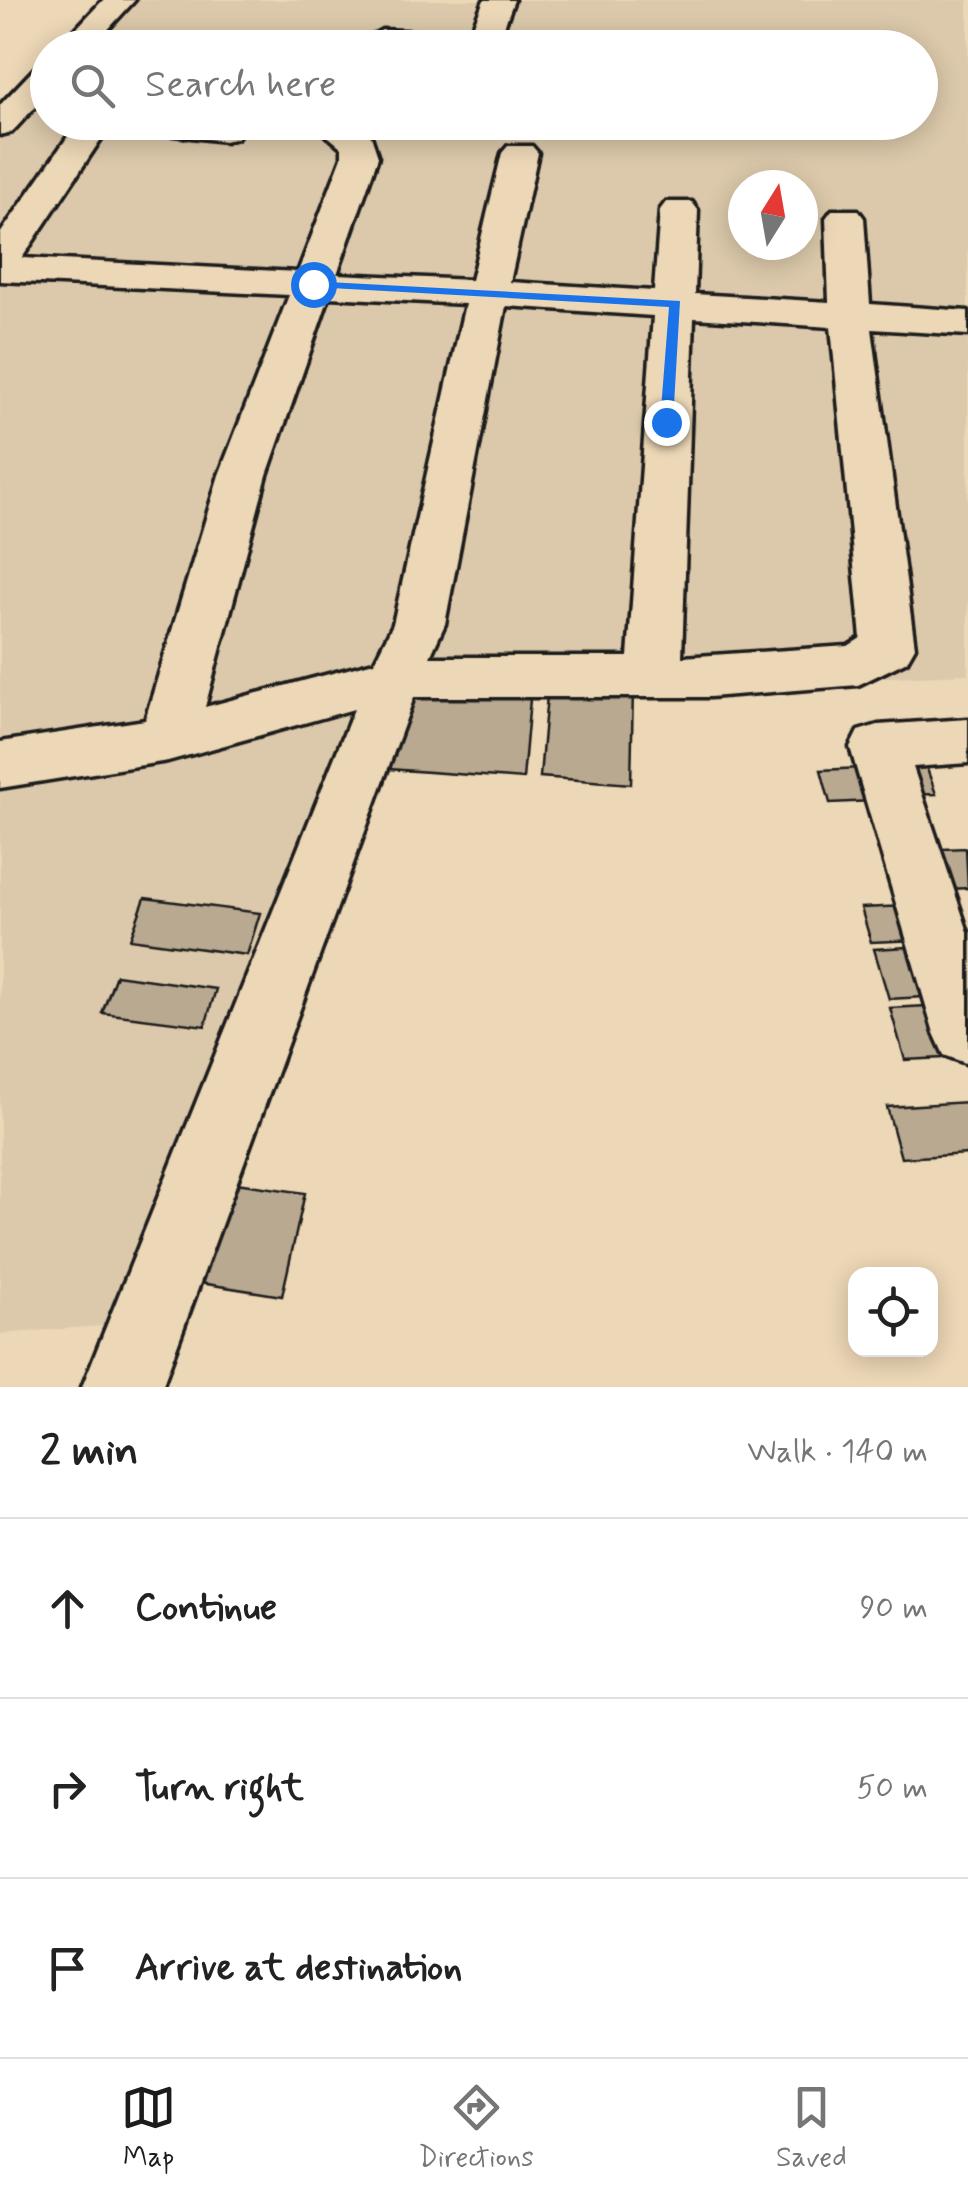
<!DOCTYPE html>
<html lang="en">
<head>
<meta charset="utf-8">
<style>
  :root { --surface:#fff; --page:#f2f2f2; --text:#222; --muted:#767676; --line:#e0e0e0; --accent:#1c1c1c }
  body { margin:0; font-family:Mynerve,sans-serif; background:var(--page); color:var(--text) }
  .controls { position:absolute; right:30px; bottom:30px; display:grid; overflow:hidden; border-radius:20px; box-shadow:0 5px 25px #0003 }
  .controls button { width:90px; height:90px; display:grid; place-items:center; padding:0; border:0; border-bottom:2px solid var(--line); background:var(--surface); color:var(--text); font:50px sans-serif }
  .compass { position:absolute; left:728px; top:170px; width:90px; height:90px; border-radius:50%; background:var(--surface); box-shadow:0 5px 25px #0003; rotate:11deg }
  .stop { position:absolute; width:30px; height:30px; margin:-22px; border:8px solid #1a73e8; border-radius:50%; background:#fff }
  .stop.end { background:#1a73e8; border-color:#fff; box-shadow:0 2px 10px #0008 }
  .list { margin:0; padding:0; list-style:none }
  h2 { display:flex; justify-content:space-between; align-items:center; height:130px; margin:0; padding:0 40px; font-size:42px }
  h2 small { font-size:32px; font-weight:400; color:var(--muted) }
  .list li { display:grid; grid-template-columns:65px 1fr auto; gap:30px; align-items:center; box-sizing:border-box; height:180px; padding:0 40px; border-top:2px solid var(--line) }
  .list b { display:block; font-size:38px; white-space:nowrap }
  .list em { font-size:32px; font-style:normal; color:var(--muted) }
  .icon { flex:none; width:55px; height:55px; fill:none; stroke:currentColor; stroke-width:2; stroke-linecap:round; stroke-linejoin:round }
  .map { position:relative; flex:none; width:968px; height:1387px; overflow:hidden }
  .search { position:absolute; background:var(--surface); box-shadow:0 5px 25px #0003; left:30px; right:30px; top:30px; height:110px; display:flex; align-items:center; gap:25px; box-sizing:border-box; padding:0 35px; border-radius:55px; color:var(--muted); font-size:38px }
  .sheet { height:670px; background:var(--surface) }
  nav { display:flex; justify-content:space-around; align-items:center; box-sizing:border-box; height:140px; border-top:2px solid var(--line); background:var(--surface); font-size:28px; color:var(--muted) }
  nav a { display:grid; justify-items:center; gap:5px }
  nav .on { color:var(--accent) }
  .map>svg:first-child { display:block }
  .built { fill:#dcc9ab; fill-rule:evenodd }
  .building { fill:#b8a990; stroke:#1c1c1c; stroke-width:2.5 }
  .lines { fill:none; stroke-linecap:round; stroke-linejoin:round }
  .minor-casing { stroke:#1c1c1c; stroke-width:7 }
  .minor { fill:#ecd7b6; fill-rule:evenodd }
  .route { fill:#1a73e8 }
</style>
</head>
<body>
<div class="map">
<svg width="968" height="1387" viewBox="0 0 968 1387">
  <rect width="100%" height="100%" fill="#ecd7b6"/>
  <filter id="ink" filterUnits="userSpaceOnUse"><feTurbulence type="fractalNoise" baseFrequency=".01" numOctaves="2"/><feDisplacementMap in="SourceGraphic" scale="20" xChannelSelector="R" yChannelSelector="G"/><feConvolveMatrix kernelMatrix="1 2 1 2 8 2 1 2 1" color-interpolation-filters="sRGB"/></filter>
  <g filter="url(#ink)">
    <path class="built" d="M103 0H968V674L355 697 123 1324 0 1334V102H6L47 58 48 122H920V48L58 47ZM743 185H803V245H743Z"/>
    <g class="building">
      <polygon points="405,679 531,688 523,779 389,769"/>
      <polygon points="548,683 633,689 631,784 540,777"/>
      <polygon points="921,752 936,794 907,795 893,754"/>
      <polygon points="861,768 872,801 830,803 821,770"/>
      <polygon points="966,848 968,888 932,890 919,850"/>
      <polygon points="145,898 260,913 247,955 130,939"/>
      <polygon points="907,906 918,940 871,942 861,908"/>
      <polygon points="925,946 941,996 889,999 874,949"/>
      <polygon points="116,975 216,989 205,1026 102,1013"/>
      <polygon points="946,1005 963,1057 905,1060 890,1008"/>
      <polygon points="968,1102 968,1154 901,1158 887,1107"/>
      <polygon points="209,1179 305,1193 282,1296 181,1280"/>
    </g>
    <g class="lines">
      <defs>
        <g id="minor">
          <polygon points="103,0 135,0 91,48 58,48"/>
          <polygon points="484,0 514,0 496,48 379,48 366,39 382,30 470,34"/>
          <polygon points="48,63 48,93 12,132 0,135 0,105 37,66"/>
          <path d="M78 122H232L242 131 237 138 225 141 131 130 105 133 22 258 298 272 342 157V148L324 133 329 126 341 123 371 136 378 157 337 274 471 280 502 153 508 146H532L538 153 510 282 654 291 660 210 666 202H692L698 210 695 294 829 302 826 218 832 210H858L864 218 870 304 968 311V335L872 329 915 647 907 661 858 685 710 697H414L162 1387H82L354 709 168 761 0 788V742L145 720 219 475 289 295 0 281V234ZM329 297 465 304 393 624 374 662 205 707 267 475ZM506 306 653 316 628 657H430L445 624ZM694 318 831 327 861 638 848 646 682 657Z"/>
          <polygon points="968,719 968,763 913,767 968,932 968,1064 944,1055 934,1033 850,747 858,731 878,725"/>
        </g>
      </defs>
      <use href="#minor" class="minor-casing"/>
      <use href="#minor" class="minor"/>
    </g>
  </g>
  <polygon class="route" points="309,281 680,301 673,422 666,426 660,422 669,307 313,287"/>
</svg>
<div class="controls">
<button><svg class="icon" aria-label="locate" viewBox="0 0 24 24"><circle cx="12" cy="12" r="6"/><path d="M12 2v4M12 18v4M2 12h4M18 12h4"/></svg></button>
</div>
<svg class="compass" viewBox="-18 -18 36 36"><path d="M0-13l5 13h-10z" fill="#e53935"/><path d="M0 13l5-13h-10z" fill="#767676"/></svg>
<div class="stop" style="left:313px;top:284px"></div>
<div class="stop end" style="left:666px;top:422px"></div>
<div class="search"><svg class="icon" aria-label="search" viewBox="0 0 24 24"><circle cx="10" cy="10" r="6"/><path d="M15 15l6 6"/></svg>Search here</div>
</div>
<section class="sheet">
<h2>2 min<small>Walk · 140 m</small></h2>
<ul class="list">
<li><svg class="icon" aria-label="ahead" viewBox="0 0 24 24"><path d="M12 20V5M6 11l6-6 6 6"/></svg><div><b>Continue</b></div><em>90 m</em></li>
<li><svg class="icon" aria-label="right" viewBox="0 0 24 24"><path d="M7 20v-9h11M14 6l5 5-5 5"/></svg><div><b>Turn right</b></div><em>50 m</em></li>
<li><svg class="icon" aria-label="arrive" viewBox="0 0 24 24"><path d="M6 21V4h12l-3 4 3 4H6"/></svg><div><b>Arrive at destination</b></div></li>
</ul>
</section>
<nav>
<a class="on"><svg class="icon" aria-label="map" viewBox="0 0 24 24"><path d="M3 6l6-2 6 2 6-2v14l-6 2-6-2-6 2zM9 4v14M15 6v14"/></svg>Map</a>
<a><svg class="icon" aria-label="directions" viewBox="0 0 24 24"><path d="M12 3l9 9-9 9-9-9zM9 14v-3h6M13 9l2 2-2 2"/></svg>Directions</a>
<a><svg class="icon" aria-label="saved" viewBox="0 0 24 24"><path d="M7 4h10v16l-5-4-5 4z"/></svg>Saved</a>
</nav>
</body>
</html>
